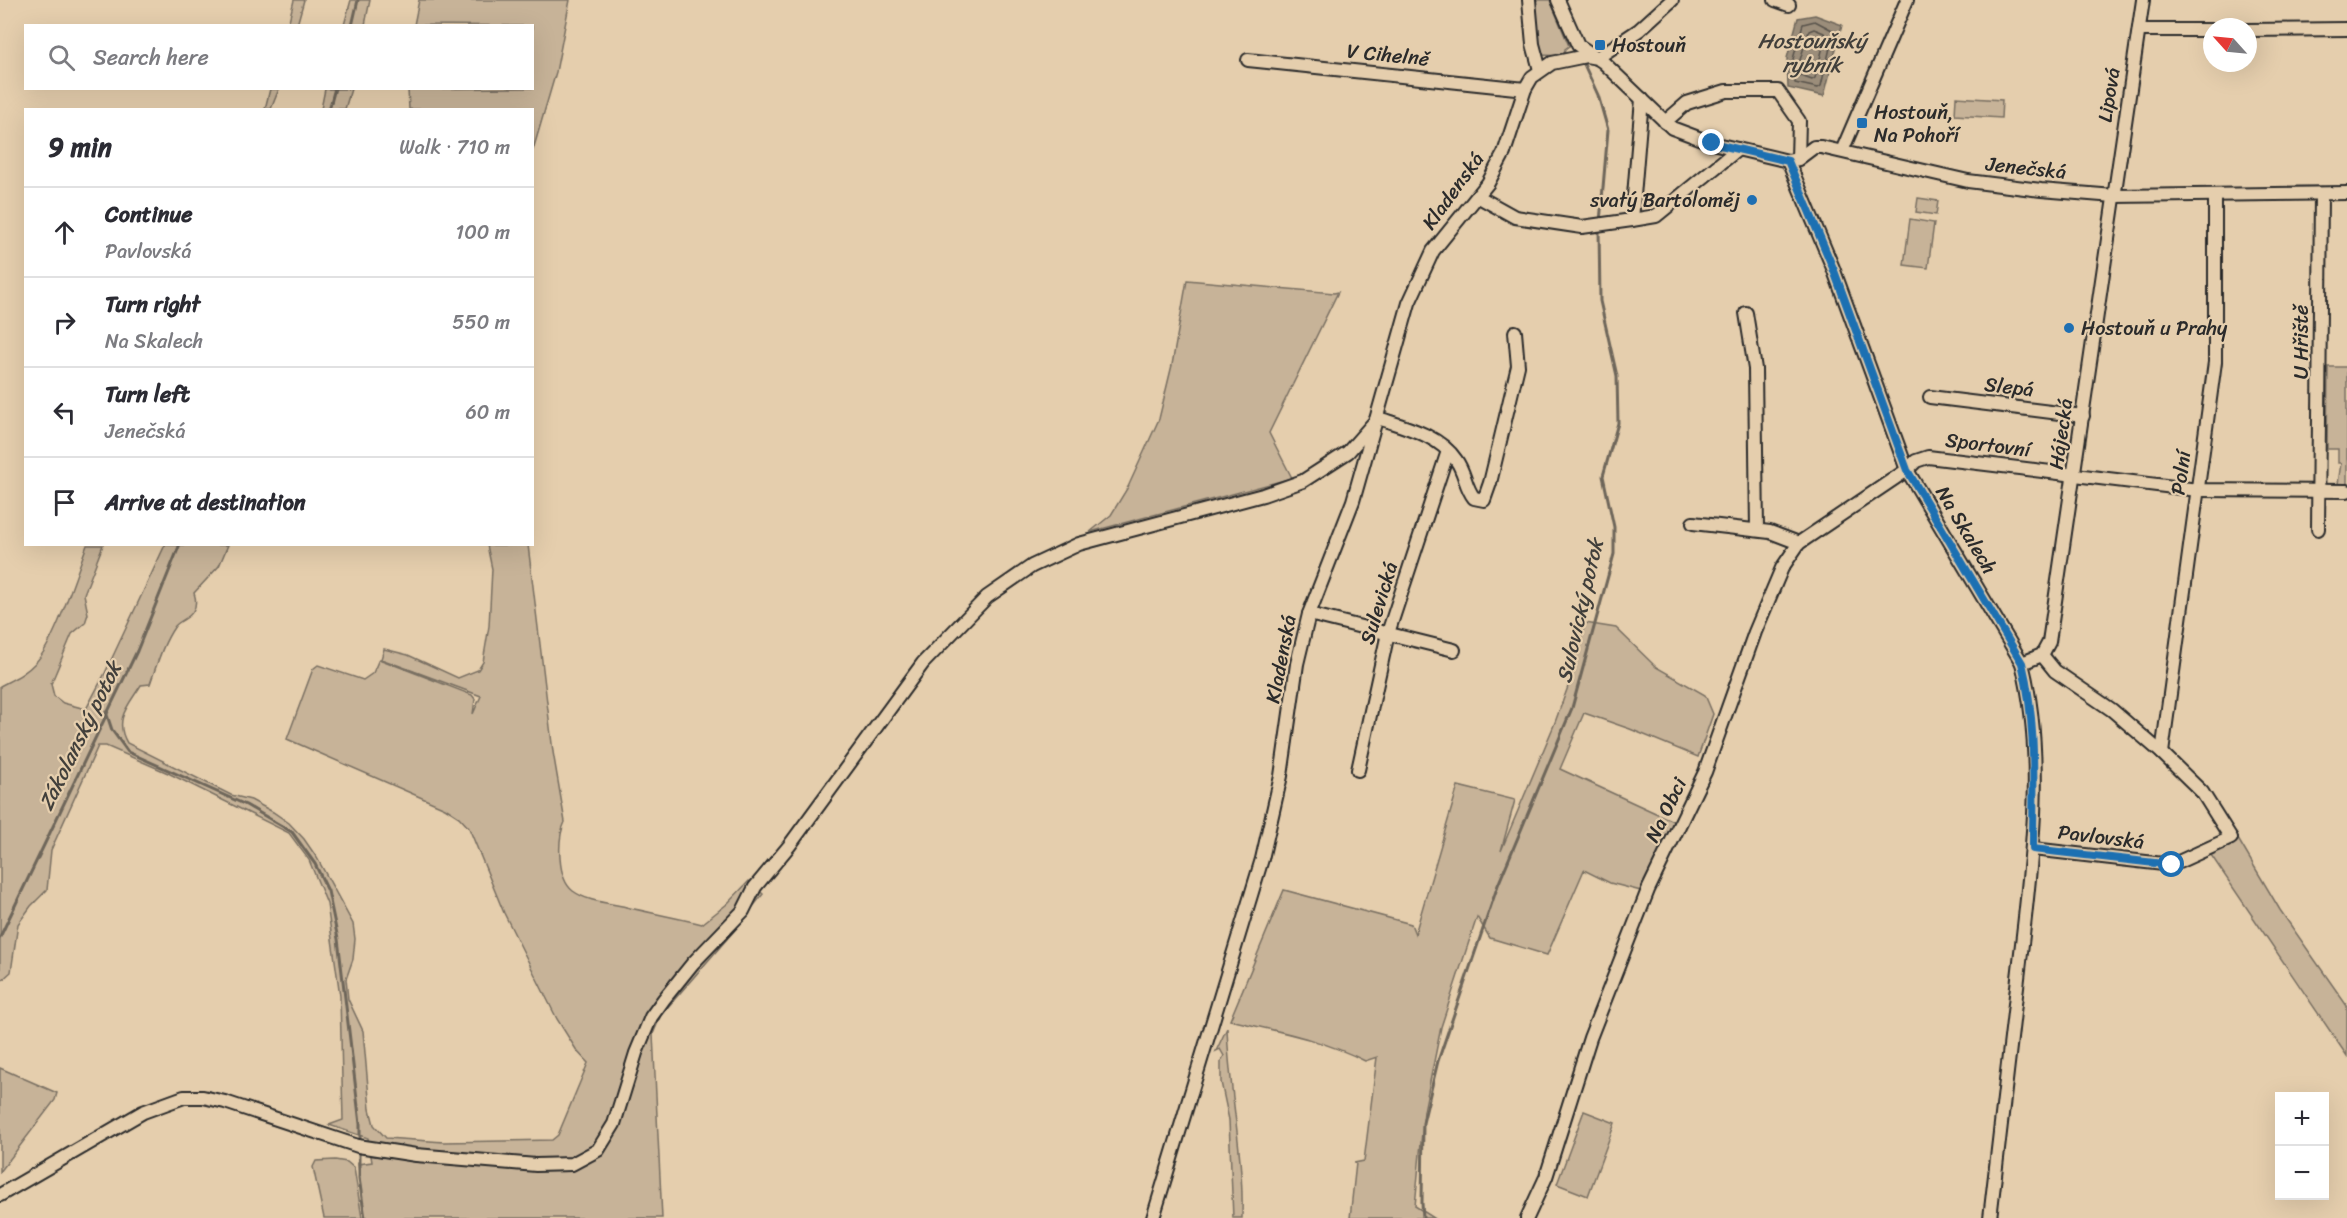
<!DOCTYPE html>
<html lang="en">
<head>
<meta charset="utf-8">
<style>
  :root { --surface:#fff; --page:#f2f2f3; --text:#2b2b33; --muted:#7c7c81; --line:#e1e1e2 }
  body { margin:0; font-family:Sriracha,sans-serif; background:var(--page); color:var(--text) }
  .controls { position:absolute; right:18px; bottom:18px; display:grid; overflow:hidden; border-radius:0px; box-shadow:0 6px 24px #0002 }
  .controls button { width:54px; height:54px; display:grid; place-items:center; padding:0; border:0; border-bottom:2px solid var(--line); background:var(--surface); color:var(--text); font:30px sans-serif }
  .compass { position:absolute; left:2203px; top:18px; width:54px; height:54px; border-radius:50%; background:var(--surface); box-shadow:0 6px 24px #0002; rotate:297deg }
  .stop { position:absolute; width:18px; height:18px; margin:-14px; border:4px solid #1f6fb2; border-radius:50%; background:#fff }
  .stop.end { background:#1f6fb2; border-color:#fff; box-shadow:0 2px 6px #0008 }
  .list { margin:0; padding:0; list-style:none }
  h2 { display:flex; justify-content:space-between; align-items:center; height:78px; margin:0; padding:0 24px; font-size:26px }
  h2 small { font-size:20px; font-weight:400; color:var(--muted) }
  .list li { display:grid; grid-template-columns:39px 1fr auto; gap:18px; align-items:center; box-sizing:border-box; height:90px; padding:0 24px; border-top:2px solid var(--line) }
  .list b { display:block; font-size:22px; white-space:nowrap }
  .list p { margin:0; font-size:20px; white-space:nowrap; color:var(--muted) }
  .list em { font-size:20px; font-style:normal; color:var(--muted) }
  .icon { flex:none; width:33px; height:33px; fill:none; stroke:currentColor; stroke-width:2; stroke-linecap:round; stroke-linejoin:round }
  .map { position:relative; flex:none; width:2347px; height:1218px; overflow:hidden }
  .search { position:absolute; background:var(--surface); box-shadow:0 6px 24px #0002; left:24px; top:24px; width:510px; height:66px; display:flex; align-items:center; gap:15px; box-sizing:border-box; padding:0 21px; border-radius:0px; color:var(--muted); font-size:22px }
  .panel { position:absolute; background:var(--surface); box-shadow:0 6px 24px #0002; left:24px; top:108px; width:510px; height:438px; border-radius:0px }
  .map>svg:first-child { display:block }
  .green { fill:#c7b398; stroke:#796f62; stroke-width:1.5 }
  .water { fill:#9b8d7a; stroke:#6e665a; stroke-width:1.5 }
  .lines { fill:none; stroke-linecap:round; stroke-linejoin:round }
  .shore { stroke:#58524b; stroke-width:1.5 }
  .stream { stroke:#6e665a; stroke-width:3 }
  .minor-casing { stroke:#2b2b2b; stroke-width:16 }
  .minor { stroke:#e5cead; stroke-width:12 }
  .route { stroke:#1f6fb2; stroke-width:8 }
  .poi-dot { fill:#1f6fb2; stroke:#e5cead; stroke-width:2 }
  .labels { text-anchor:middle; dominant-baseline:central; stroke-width:4.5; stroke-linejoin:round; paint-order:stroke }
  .poi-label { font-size:20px; fill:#2b2b2b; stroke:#e5cead; text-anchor:start }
  .street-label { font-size:20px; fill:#2b2b2b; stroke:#e5cead }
  .water-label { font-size:21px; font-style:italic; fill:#413f3b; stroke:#e5cead }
</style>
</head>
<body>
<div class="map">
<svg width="2347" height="1218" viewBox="0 0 2347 1218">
  <rect width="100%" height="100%" fill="#e5cead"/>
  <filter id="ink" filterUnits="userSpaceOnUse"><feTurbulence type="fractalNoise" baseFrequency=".0167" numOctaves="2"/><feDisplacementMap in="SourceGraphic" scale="12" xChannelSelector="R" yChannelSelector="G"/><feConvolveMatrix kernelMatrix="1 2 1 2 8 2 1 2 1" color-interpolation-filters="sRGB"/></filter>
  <g filter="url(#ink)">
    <g class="green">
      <polygon points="294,0 304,0 297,25 288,25"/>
      <polygon points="351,0 370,0 365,25 344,25"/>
      <polygon points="419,0 570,0 556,72 533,150 532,110 409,109 408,89 532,88 532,26 414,25"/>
      <polygon points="1535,0 1550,0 1569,46 1565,49 1564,56 1541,55 1536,34"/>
      <polygon points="270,89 279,89 271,109 265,109"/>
      <polygon points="325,89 351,89 345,109 321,109"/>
      <polygon points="1956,97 2002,100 2001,118 1955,115"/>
      <polygon points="1918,198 1938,201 1936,215 1916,212"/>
      <polygon points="1910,219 1934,223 1928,268 1904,265"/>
      <polygon points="1187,280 1334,293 1338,292 1269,433 1292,478 1090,532 1111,515 1128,487 1159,419 1172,365"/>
      <polygon points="2328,367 2347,367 2347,484 2338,484 2341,463 2338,463 2338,449 2327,449"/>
      <path d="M87 545H103L84 594 88 614 85 623 72 634 51 684 54 696 63 703 86 709 105 673 165 545H228L219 566 194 593C196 599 197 605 193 611 189 619 180 620 175 626 163 643 157 664 150 684L141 685C129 705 113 719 127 743L231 795 251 800 273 812 289 823 304 839 317 858 353 924 355 939 353 959 346 979 348 999 363 1031 370 1109 374 1125 386 1138 444 1142 552 1140 558 1135 588 1063 577 1051 557 1019 504 913 469 828 459 817 445 808 287 739 313 669 318 665 363 680 373 673 379 659 472 695 475 699 473 714 481 696 381 659 384 649 408 655 458 678 478 670 483 662 489 626 492 569 487 545H528L553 752 565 822C557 838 557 879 573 891 588 902 609 903 626 907 651 913 677 918 702 924L727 904 749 881 763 894 733 932 661 1015 653 1034 662 1218H364L358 1164 372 1162 368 1138 329 1125 343 1120 340 996 327 904 309 860 289 833 168 773 106 746H98L51 850 47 890 31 906 18 924 11 972 0 982V686C13 679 25 674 35 663 55 643 76 574 87 545Z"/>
      <path d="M1585 623 1616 628 1656 667 1705 695 1713 714 1698 757 1630 729 1584 713 1560 769 1675 822 1645 892 1610 883 1584 870 1547 955 1490 938 1477 917 1441 1027 1424 1111 1415 1206 1434 1218H1350L1356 1163H1354L1364 1161 1377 1057 1365 1061C1322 1039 1276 1031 1230 1020L1284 890 1411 924 1415 934 1458 786 1515 800 1501 851 1554 725 1569 684Z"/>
      <polygon points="2238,839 2280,910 2347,1006 2347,1056 2211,855"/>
      <path d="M1227 1028C1229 1091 1244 1154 1242 1218H1233L1229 1120 1221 1082V1061L1224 1056 1220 1049 1216 1051Z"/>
      <polygon points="0,1068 57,1093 55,1100 0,1172"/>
      <polygon points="1584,1111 1615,1123 1588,1196 1557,1184"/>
      <polygon points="335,1160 347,1162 354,1168 362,1218 324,1218 313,1167 316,1161"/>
    </g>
    <polygon class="water" points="1815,15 1842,25 1824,96 1788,88 1787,58 1798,18"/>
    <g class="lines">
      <g class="shore">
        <polygon points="1815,21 1834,31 1821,86 1818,88 1795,83 1793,59 1803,24"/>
        <polygon points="1814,29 1824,33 1826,35 1815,78 1812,80 1801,76 1800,60 1809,31"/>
      </g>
      <g class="stream">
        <polyline points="352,26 358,0"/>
        <polyline points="1582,60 1598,95 1608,130 1600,222"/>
        <polyline points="329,110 335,88"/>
        <polyline points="106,712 112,730 128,752 246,805 292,832 315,864 328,891 338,939 360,1124 360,1142"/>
        <polyline points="0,937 137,651 180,544"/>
        <polyline points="359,1148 359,1178 365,1218"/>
        <polyline points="1423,1218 1422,1203 1423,1123 1438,1061 1498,885 1572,708 1614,554 1614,527 1603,476 1618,423 1617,376 1600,301 1599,228"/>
      </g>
      <defs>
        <g id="minor">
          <polyline points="1529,0 1533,44 1540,70"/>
          <polyline points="1558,0 1578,45 1603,62 1672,128 1712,143 1788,161 1798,159 1814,147 1821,147 1968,181 2041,190 2114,196 2347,193"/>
          <polyline points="1775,0 1789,5"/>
          <polyline points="2139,30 2212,30"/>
          <polyline points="2248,30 2347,29"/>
          <polyline points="1248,60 1525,89"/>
          <polyline points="1665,122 1687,103 1726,91 1778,91 1799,121 1798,159"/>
          <polyline points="1842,151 1907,0"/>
          <path d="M1788 161 1833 268 1907 470 2022 663C2046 758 2031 865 2020 961 2010 1047 2000 1132 1990 1218"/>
          <polyline points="1479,197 1515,217 1582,227 1632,220 1656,216 1738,149"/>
          <polyline points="1632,220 1642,99"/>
          <polyline points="1746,313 1755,369 1757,530"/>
          <polyline points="1930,397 2083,416"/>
          <path d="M1378 418C1405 427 1439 435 1456 460 1465 472 1465 487 1474 498L1484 500 1490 483 1518 366 1515 332"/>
          <polyline points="1693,523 1770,532 1799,543"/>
          <polyline points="2318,529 2321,194"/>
          <polyline points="1309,614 1454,650"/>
          <polyline points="2022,663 2042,655 2049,642 2143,0"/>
          <polyline points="2162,753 2215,362 2215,196"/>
          <polyline points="1358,770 1388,633 1448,451"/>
          <polyline points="2033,849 2172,865 2231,838 2202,792 2162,753 2112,710 2055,671 2042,655"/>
          <polyline points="0,1195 143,1112 184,1097 203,1097 225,1102 358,1146 416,1155 536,1165 572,1164 598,1150 614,1124 636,1053 651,1017 664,999 693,963 743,911 755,887 789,846 923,663 987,597 1032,566 1079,544 1263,495 1303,481 1348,452 1378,418"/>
          <polyline points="1153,1218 1262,859 1281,776 1297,664 1309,614 1353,501 1409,303 1433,251 1488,183 1504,153 1525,89 1532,77 1552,63 1586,56 1597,58 1639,30 1672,0"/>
          <polyline points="1527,1218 1546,1177 1590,1038 1648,890 1705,772 1755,632 1782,568 1799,543 1907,470 1916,461 1928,457 2198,490 2347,491"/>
        </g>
      </defs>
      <use href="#minor" class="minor-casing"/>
      <use href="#minor" class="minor"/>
    </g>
  </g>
  <g class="lines" filter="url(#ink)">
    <path class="route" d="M1712 143 1788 161 1833 268 1907 470 2022 663C2037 723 2033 787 2033 849L2172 865"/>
  </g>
  <g class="poi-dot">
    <rect x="1594" y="39" width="12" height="12" rx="3"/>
    <rect x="1856" y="117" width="12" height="12" rx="3"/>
    <circle cx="1752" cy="200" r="6"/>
    <circle cx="2069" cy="328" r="6"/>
  </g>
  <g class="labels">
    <g class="poi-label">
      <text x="1612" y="45">Hostouň</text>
      <text x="1874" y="112">Hostouň,<tspan x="1874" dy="23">Na Pohoří</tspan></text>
      <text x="1740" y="200" text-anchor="end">svatý Bartoloměj</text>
      <text x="2081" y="328">Hostouň u Prahy</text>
    </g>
    <g class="street-label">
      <text transform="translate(1388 55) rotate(6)">V Cihelně</text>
      <text transform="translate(2109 95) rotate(-81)">Lipová</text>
      <text transform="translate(2026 168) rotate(6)">Jenečská</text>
      <text transform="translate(1453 191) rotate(-54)">Kladenská</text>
      <text transform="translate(2301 342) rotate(-90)">U Hřiště</text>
      <text transform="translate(2009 387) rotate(7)">Slepá</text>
      <text transform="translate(2061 434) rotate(-82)">Hájecká</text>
      <text transform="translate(1988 445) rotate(7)">Sportovní</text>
      <text transform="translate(2181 473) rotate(-82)">Polní</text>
      <text transform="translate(1966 530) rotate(59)">Na Skalech</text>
      <text transform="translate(1379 603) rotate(-73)">Sulevická</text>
      <text transform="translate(1281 659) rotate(-79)">Kladenská</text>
      <text transform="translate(1666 810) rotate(-64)">Na Obci</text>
      <text transform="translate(2101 837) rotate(7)">Pavlovská</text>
    </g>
    <g class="water-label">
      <text x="1812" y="41">Hostouňský<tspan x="1812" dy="24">rybník</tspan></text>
      <text transform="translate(1580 611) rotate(-77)">Sulovický potok</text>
      <text transform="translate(80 736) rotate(-64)">Zákolanský potok</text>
    </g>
  </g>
</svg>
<div class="controls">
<button>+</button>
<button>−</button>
</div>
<svg class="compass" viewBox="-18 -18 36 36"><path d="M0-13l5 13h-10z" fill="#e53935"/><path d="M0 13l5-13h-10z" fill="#7c7c81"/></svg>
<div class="stop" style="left:2172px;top:865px"></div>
<div class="stop end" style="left:1712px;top:143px"></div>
<div class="search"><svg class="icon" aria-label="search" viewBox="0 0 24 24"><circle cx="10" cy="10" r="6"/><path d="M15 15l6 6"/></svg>Search here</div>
<section class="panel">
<h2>9 min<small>Walk · 710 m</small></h2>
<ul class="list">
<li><svg class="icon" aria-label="ahead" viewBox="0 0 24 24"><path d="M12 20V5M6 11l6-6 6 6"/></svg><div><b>Continue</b><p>Pavlovská</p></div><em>100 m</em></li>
<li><svg class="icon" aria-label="right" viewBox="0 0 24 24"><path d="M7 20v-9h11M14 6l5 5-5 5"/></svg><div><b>Turn right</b><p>Na Skalech</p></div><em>550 m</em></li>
<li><svg class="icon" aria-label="left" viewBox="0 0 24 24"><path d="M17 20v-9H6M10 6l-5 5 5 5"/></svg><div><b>Turn left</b><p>Jenečská</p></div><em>60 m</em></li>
<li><svg class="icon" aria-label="arrive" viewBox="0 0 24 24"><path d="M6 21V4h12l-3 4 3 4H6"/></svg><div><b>Arrive at destination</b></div></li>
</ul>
</section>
</div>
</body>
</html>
